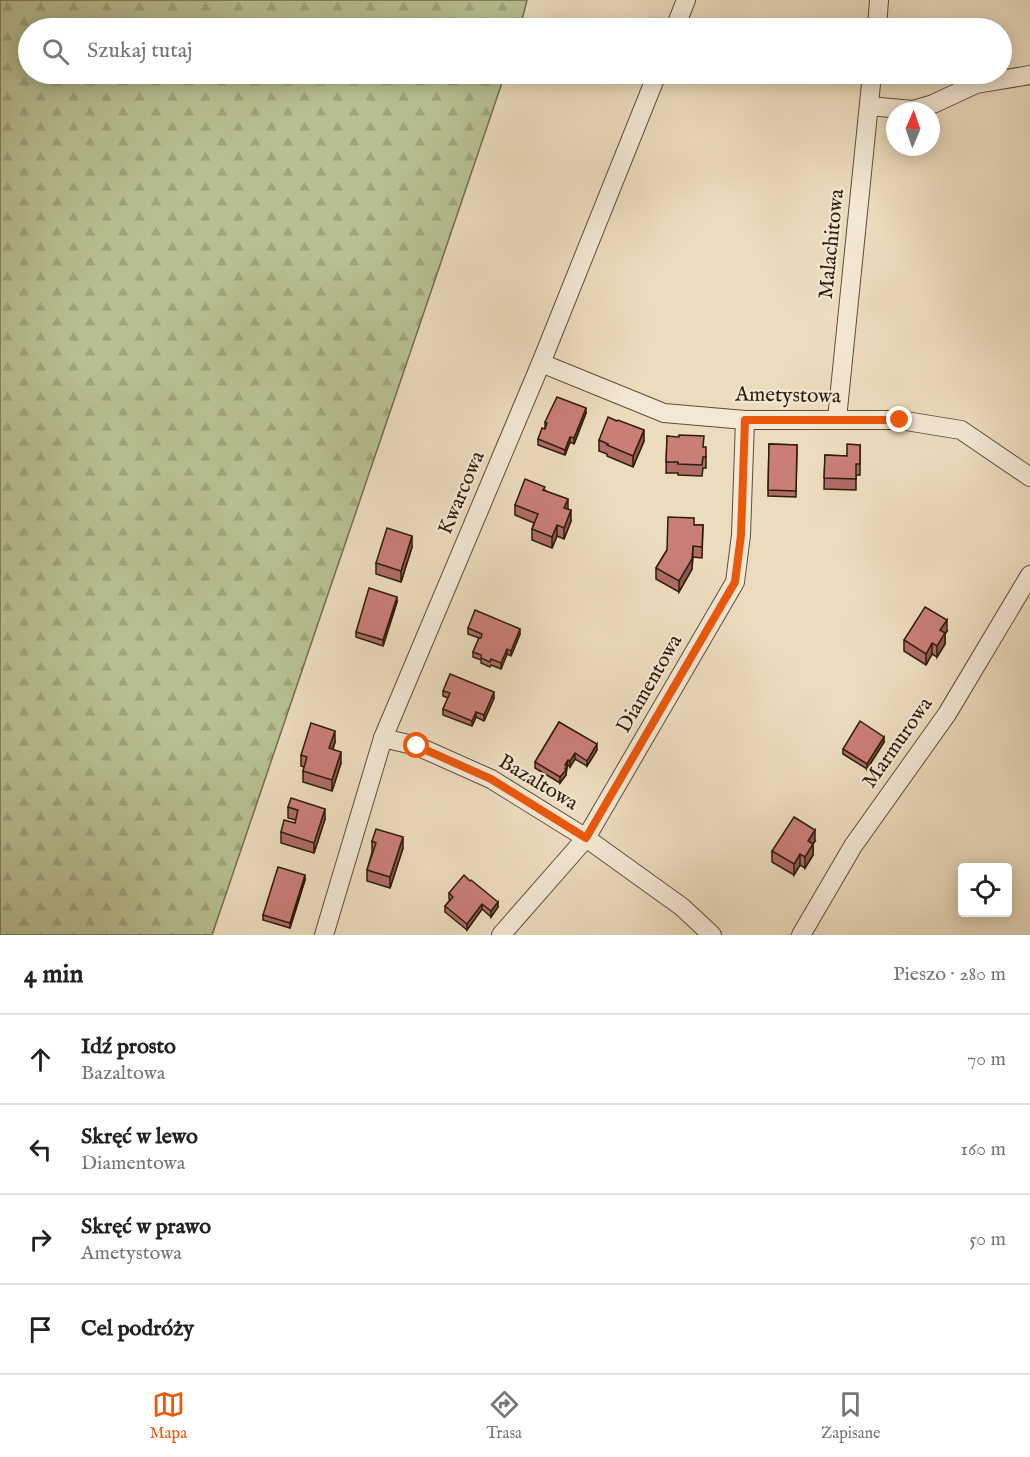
<!DOCTYPE html>
<html lang="pl">
<head>
<meta charset="utf-8">
<style>
  :root { --surface:#fff; --page:#f2f2f2; --text:#222; --muted:#767676; --line:#e0e0e0; --accent:#ea580c }
  body { margin:0; font-family:"IM FELL English",serif; background:var(--page); color:var(--text) }
  .controls { position:absolute; right:18px; bottom:18px; display:grid; overflow:hidden; border-radius:6px; box-shadow:0 3px 15px #0003 }
  .controls button { width:54px; height:54px; display:grid; place-items:center; padding:0; border:0; border-bottom:2px solid var(--line); background:var(--surface); color:var(--text); font:30px sans-serif }
  .compass { position:absolute; left:886px; top:102px; width:54px; height:54px; border-radius:50%; background:var(--surface); box-shadow:0 3px 15px #0003; rotate:2deg }
  .stop { position:absolute; width:18px; height:18px; margin:-14px; border:4px solid #ea580c; border-radius:50%; background:#fff }
  .stop.end { background:#ea580c; border-color:#fff; box-shadow:0 2px 6px #0008 }
  .list { margin:0; padding:0; list-style:none }
  h2 { display:flex; justify-content:space-between; align-items:center; height:78px; margin:0; padding:0 24px; font-size:26px }
  h2 small { font-size:20px; font-weight:400; color:var(--muted) }
  .list li { display:grid; grid-template-columns:39px 1fr auto; gap:18px; align-items:center; box-sizing:border-box; height:90px; padding:0 24px; border-top:2px solid var(--line) }
  .list b { display:block; font-size:22px; white-space:nowrap }
  .list p { margin:0; font-size:20px; white-space:nowrap; color:var(--muted) }
  .list em { font-size:20px; font-style:normal; color:var(--muted) }
  .icon { flex:none; width:33px; height:33px; fill:none; stroke:currentColor; stroke-width:2; stroke-linecap:round; stroke-linejoin:round }
  .map { position:relative; flex:none; width:1030px; height:935px; overflow:hidden }
  .search { position:absolute; background:var(--surface); box-shadow:0 3px 15px #0003; left:18px; right:18px; top:18px; height:66px; display:flex; align-items:center; gap:15px; box-sizing:border-box; padding:0 21px; border-radius:33px; color:var(--muted); font-size:22px }
  .sheet { height:438px; background:var(--surface) }
  nav { display:flex; justify-content:space-around; align-items:center; box-sizing:border-box; height:84px; border-top:2px solid var(--line); background:var(--surface); font-size:16px; color:var(--muted) }
  nav a { display:grid; justify-items:center; gap:3px }
  nav .on { color:var(--accent) }
  .map>svg:first-child { display:block }
  .forest { fill:url(#forest-firs); stroke:#736e4d; stroke-width:1.5 }
  .lines { fill:none; stroke-linecap:round; stroke-linejoin:round }
  .street-casing { stroke:#5e4d36; stroke-width:20 }
  .street { stroke:#f3e8d5; stroke-width:18 }
  .wall { fill:#ae6c67; stroke:#2e1d09; stroke-width:1.5 }
  .shaded-wall { fill:#8d5854; stroke:#2e1d09; stroke-width:1.5 }
  .building { fill:#ca7e78; stroke:#2e1d09; stroke-width:1.5 }
  .route { stroke:#ea580c; stroke-width:8 }
  .labels { text-anchor:middle; dominant-baseline:central; stroke-width:4.5; stroke-linejoin:round; paint-order:stroke }
  .street-label { font-size:21px; fill:#2e1d09; stroke:#f3e8d5 }
</style>
</head>
<body>
<div class="map">
<svg width="1030" height="935" viewBox="0 0 1030 935">
  <defs>
    <pattern id="forest-firs" width="22" height="20" patternUnits="userSpaceOnUse" patternTransform="scale(1.5)"><rect width="22" height="20" fill="#b8c091"/><path d="M5 1l3.5 6h-7zM16 11l3.5 6h-7z" fill="#9ea57c"/></pattern>
  </defs>
  <rect width="100%" height="100%" fill="#ecdcbe"/>
  <filter id="stains"><feTurbulence type="fractalNoise" baseFrequency=".00333" numOctaves="4"/><feColorMatrix values="0 0 0 0 .2 0 0 0 0 .09 0 0 0 0 .02 0 0 0 .5 -.17"/></filter>
  <radialGradient id="worn" r=".72"><stop offset=".6" stop-color="#630" stop-opacity="0"/><stop offset="1" stop-color="#630" stop-opacity=".3"/></radialGradient>
  <polygon class="forest" points="0,0 527,0 520,28 28,28 28,74 505,74 212,935 0,935"/>
  <g class="lines">
    <defs>
      <g id="street">
        <polyline points="675,28 686,0"/>
        <polyline points="877,28 879,0"/>
        <polyline points="869,106 913,110 933,104 976,84 1030,75"/>
        <polyline points="541,363 664,413 745,420 900,420 961,430 1030,477"/>
        <polyline points="837,419 872,74"/>
        <polyline points="383,738 417,746 491,779 586,838 682,907 712,935"/>
        <polyline points="324,935 383,738 541,363 657,74"/>
        <polyline points="501,935 586,838 735,582 741,535 745,420"/>
        <polyline points="801,935 853,846 947,714 1030,575"/>
      </g>
    </defs>
    <use href="#street" class="street-casing"/>
    <use href="#street" class="street"/>
  </g>
  <g class="wall">
    <polygon points="586,413 574,444 570,442 565,455 538,445 538,439 545,429 545,422"/>
    <polygon points="667,436 704,447 706,458 706,468 703,468 702,476 678,475 678,473 666,473"/>
    <polygon points="599,440 644,441 633,467 607,456 607,454 599,451"/>
    <polygon points="769,444 797,445 796,497 768,496"/>
    <polygon points="860,445 860,475 856,475 856,490 824,489 825,455 847,456"/>
    <polygon points="545,490 568,509 571,521 564,539 557,536 552,548 532,540 532,529 534,523 515,515 515,505"/>
    <polygon points="694,525 703,525 702,558 693,557 692,569 679,592 656,579 656,568 667,550"/>
    <polygon points="412,547 401,582 376,574 376,563"/>
    <polygon points="397,602 383,646 356,637 356,632"/>
    <polygon points="468,628 520,634 511,656 507,654 501,669 491,665 490,667 481,663 481,660 473,657 473,652 479,638 468,634"/>
    <polygon points="947,631 945,634 945,644 937,657 932,654 926,665 904,651 904,640"/>
    <polygon points="443,691 494,698 484,721 476,717 472,726 443,715 443,709 448,698 443,696"/>
    <polygon points="559,722 597,750 587,766 575,759 570,767 568,765 567,766 566,775 560,783 535,768 535,762"/>
    <polygon points="335,742 333,749 341,763 332,791 303,782 303,771 304,767 301,766 301,755"/>
    <polygon points="884,742 867,769 843,754 843,749"/>
    <polygon points="288,807 325,819 314,853 281,843 281,832 295,823 296,820 288,818"/>
    <polygon points="372,841 403,848 390,888 367,881 367,870 372,852"/>
    <polygon points="815,841 813,844 813,855 805,868 800,865 794,875 772,862 772,851"/>
    <polygon points="305,880 290,928 263,920 263,915"/>
    <polygon points="449,893 498,907 491,917 482,909 467,930 445,912 445,906 450,900 449,899"/>
  </g>
  <g class="shaded-wall">
    <polygon points="586,408 586,413 574,444 574,438"/>
    <polygon points="644,430 644,441 633,467 633,456"/>
    <polygon points="570,437 570,442 565,455 565,450"/>
    <polygon points="568,499 568,510 564,508"/>
    <polygon points="571,510 571,521 564,539 564,528"/>
    <polygon points="557,525 557,536 552,548 552,537"/>
    <polygon points="412,536 412,547 401,582 401,571"/>
    <polygon points="693,546 692,569 679,592 679,581"/>
    <polygon points="397,597 397,602 383,646 383,640"/>
    <polygon points="947,620 947,631 945,634 945,644 937,657 937,646 940,630"/>
    <polygon points="520,629 520,634 511,656 511,651"/>
    <polygon points="932,643 932,654 926,665 926,654"/>
    <polygon points="507,649 507,654 501,669 501,663"/>
    <polygon points="494,692 494,698 484,721 484,715"/>
    <polygon points="476,712 476,717 472,726 472,721"/>
    <polygon points="335,731 335,742 329,759 329,748"/>
    <polygon points="884,737 884,742 867,769 867,764"/>
    <polygon points="597,744 597,750 587,766 587,761"/>
    <polygon points="341,752 341,763 332,791 332,780"/>
    <polygon points="575,753 575,759 570,767 570,761"/>
    <polygon points="568,760 566,775 560,783 560,777 565,765"/>
    <polygon points="325,809 325,819 314,853 314,843"/>
    <polygon points="815,830 815,841 813,844 813,855 805,868 805,857 808,841"/>
    <polygon points="403,837 403,848 390,888 390,877"/>
    <polygon points="800,854 800,865 794,875 794,864"/>
    <polygon points="305,875 305,880 290,928 290,923"/>
    <polygon points="498,902 498,907 491,917 491,911"/>
    <polygon points="482,904 482,909 467,930 467,924"/>
  </g>
  <g class="building">
    <polygon points="557,397 586,408 574,438 570,437 565,450 538,439 542,428 545,429 547,423 545,422"/>
    <polygon points="608,417 617,421 618,420 644,430 633,456 607,445 608,444 599,440"/>
    <polygon points="679,435 704,436 703,447 706,447 706,457 703,457 702,465 678,464 678,462 666,462 667,436 679,437"/>
    <polygon points="769,444 797,445 796,491 768,490"/>
    <polygon points="847,444 860,445 860,464 856,464 856,479 824,478 825,455 847,456"/>
    <polygon points="525,479 545,487 543,490 568,499 564,508 571,510 564,528 557,525 552,537 532,529 538,514 515,505"/>
    <polygon points="668,517 694,518 694,525 703,525 702,547 693,546 692,559 679,581 656,568 667,550"/>
    <polygon points="387,528 412,536 401,571 376,563"/>
    <polygon points="369,588 397,597 383,640 356,632"/>
    <polygon points="925,607 947,620 940,630 945,633 937,646 932,643 926,654 904,640"/>
    <polygon points="475,610 520,629 511,651 507,649 501,663 491,659 490,662 481,658 481,655 473,652 479,638 481,638 482,634 468,628"/>
    <polygon points="450,674 494,692 484,715 476,712 472,721 443,709 450,693 443,691"/>
    <polygon points="860,721 884,737 867,764 843,749"/>
    <polygon points="559,722 597,744 587,761 575,753 570,761 568,760 565,765 567,766 565,769 566,770 560,777 535,762"/>
    <polygon points="311,723 335,731 329,748 341,752 332,780 303,771 307,757 301,755"/>
    <polygon points="291,798 325,809 314,843 281,832 284,820 295,823 298,810 288,807"/>
    <polygon points="794,817 815,830 808,841 813,844 805,857 800,854 794,864 772,851"/>
    <polygon points="376,829 403,837 390,877 367,870 376,843 372,841"/>
    <polygon points="278,867 305,875 290,923 263,915"/>
    <polygon points="464,875 470,881 471,880 498,902 491,911 482,904 467,924 445,906 453,897 449,893"/>
  </g>
  <g class="lines">
    <polyline class="route" points="417,746 491,779 586,838 735,582 741,535 745,420 900,420"/>
  </g>
  <g class="labels">
    <g class="street-label">
      <text transform="translate(832 244) rotate(-84)">Malachitowa</text>
      <text transform="translate(788 396) rotate(1)">Ametystowa</text>
      <text transform="translate(462 493) rotate(-67)">Kwarcowa</text>
      <text transform="translate(650 684) rotate(-60)">Diamentowa</text>
      <text transform="translate(898 743) rotate(-55)">Marmurowa</text>
      <text transform="translate(538 783) rotate(31)">Bazaltowa</text>
    </g>
  </g>
  <rect width="100%" height="100%" filter="url(#stains)"/>
  <rect width="100%" height="100%" fill="url(#worn)"/>
</svg>
<div class="controls">
<button><svg class="icon" aria-label="locate" viewBox="0 0 24 24"><circle cx="12" cy="12" r="6"/><path d="M12 2v4M12 18v4M2 12h4M18 12h4"/></svg></button>
</div>
<svg class="compass" viewBox="-18 -18 36 36"><path d="M0-13l5 13h-10z" fill="#e53935"/><path d="M0 13l5-13h-10z" fill="#767676"/></svg>
<div class="stop" style="left:417px;top:746px"></div>
<div class="stop end" style="left:900px;top:420px"></div>
<div class="search"><svg class="icon" aria-label="search" viewBox="0 0 24 24"><circle cx="10" cy="10" r="6"/><path d="M15 15l6 6"/></svg>Szukaj tutaj</div>
</div>
<section class="sheet">
<h2>4 min<small>Pieszo · 280 m</small></h2>
<ul class="list">
<li><svg class="icon" aria-label="ahead" viewBox="0 0 24 24"><path d="M12 20V5M6 11l6-6 6 6"/></svg><div><b>Idź prosto</b><p>Bazaltowa</p></div><em>70 m</em></li>
<li><svg class="icon" aria-label="left" viewBox="0 0 24 24"><path d="M17 20v-9H6M10 6l-5 5 5 5"/></svg><div><b>Skręć w lewo</b><p>Diamentowa</p></div><em>160 m</em></li>
<li><svg class="icon" aria-label="right" viewBox="0 0 24 24"><path d="M7 20v-9h11M14 6l5 5-5 5"/></svg><div><b>Skręć w prawo</b><p>Ametystowa</p></div><em>50 m</em></li>
<li><svg class="icon" aria-label="arrive" viewBox="0 0 24 24"><path d="M6 21V4h12l-3 4 3 4H6"/></svg><div><b>Cel podróży</b></div></li>
</ul>
</section>
<nav>
<a class="on"><svg class="icon" aria-label="map" viewBox="0 0 24 24"><path d="M3 6l6-2 6 2 6-2v14l-6 2-6-2-6 2zM9 4v14M15 6v14"/></svg>Mapa</a>
<a><svg class="icon" aria-label="directions" viewBox="0 0 24 24"><path d="M12 3l9 9-9 9-9-9zM9 14v-3h6M13 9l2 2-2 2"/></svg>Trasa</a>
<a><svg class="icon" aria-label="saved" viewBox="0 0 24 24"><path d="M7 4h10v16l-5-4-5 4z"/></svg>Zapisane</a>
</nav>
</body>
</html>
